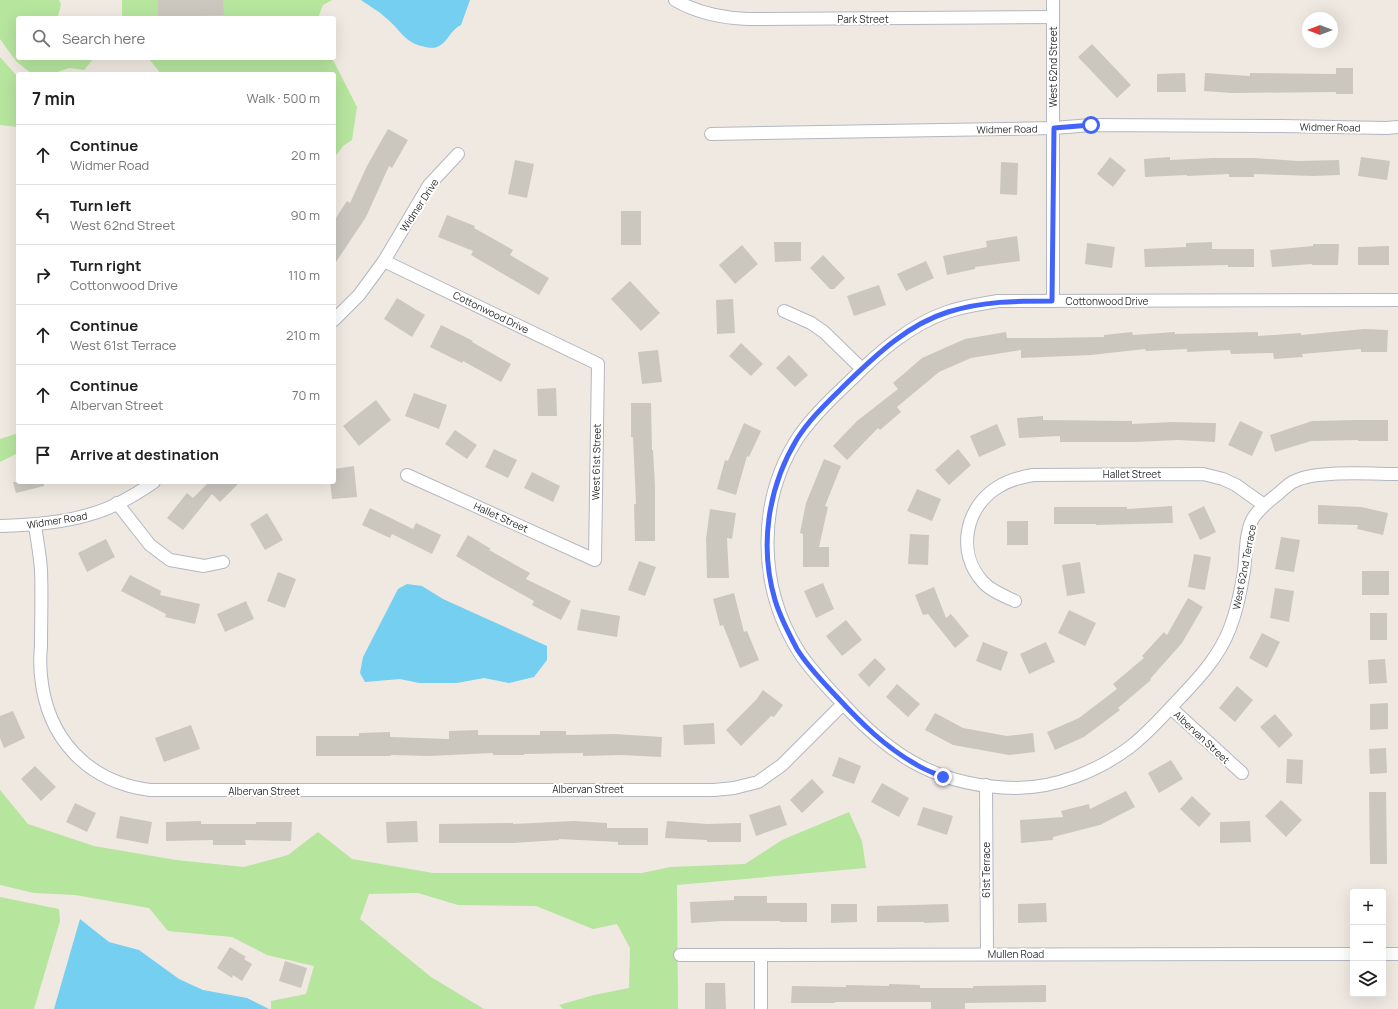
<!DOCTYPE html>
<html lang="en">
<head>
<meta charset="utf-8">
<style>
  :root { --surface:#fff; --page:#f2f2f2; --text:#222; --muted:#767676; --line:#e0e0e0 }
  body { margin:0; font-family:Manrope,sans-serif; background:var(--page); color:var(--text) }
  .controls { position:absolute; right:12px; bottom:12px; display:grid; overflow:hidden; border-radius:4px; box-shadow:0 4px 16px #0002 }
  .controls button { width:36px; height:36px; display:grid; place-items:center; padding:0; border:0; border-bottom:1px solid var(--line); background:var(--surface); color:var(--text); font:20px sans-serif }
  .compass { position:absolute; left:1302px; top:12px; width:36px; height:36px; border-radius:50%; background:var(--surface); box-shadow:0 4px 16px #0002; rotate:270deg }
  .stop { position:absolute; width:12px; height:12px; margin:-9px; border:3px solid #4264fb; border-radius:50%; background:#fff }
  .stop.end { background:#4264fb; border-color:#fff; box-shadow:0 1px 4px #0008 }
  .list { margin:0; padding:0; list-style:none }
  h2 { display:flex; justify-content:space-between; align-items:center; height:52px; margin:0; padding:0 16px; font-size:17px }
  h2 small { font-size:13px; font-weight:400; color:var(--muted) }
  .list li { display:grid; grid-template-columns:26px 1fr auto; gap:12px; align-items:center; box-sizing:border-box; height:60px; padding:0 16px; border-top:1px solid var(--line) }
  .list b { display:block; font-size:15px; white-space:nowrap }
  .list p { margin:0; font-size:13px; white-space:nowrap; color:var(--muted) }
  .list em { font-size:13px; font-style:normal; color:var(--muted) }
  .icon { flex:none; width:22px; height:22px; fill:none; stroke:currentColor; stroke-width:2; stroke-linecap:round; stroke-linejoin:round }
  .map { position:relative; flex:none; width:1398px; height:1009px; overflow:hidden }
  .search { position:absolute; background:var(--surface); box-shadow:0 4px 16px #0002; left:16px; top:16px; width:320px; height:44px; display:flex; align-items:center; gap:10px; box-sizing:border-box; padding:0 14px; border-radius:4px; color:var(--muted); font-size:15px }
  .panel { position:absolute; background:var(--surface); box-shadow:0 4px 16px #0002; left:16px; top:72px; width:320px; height:412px; border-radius:4px }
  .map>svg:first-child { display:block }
  .green { fill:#b6e59e }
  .water { fill:#75cff0 }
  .building { fill:#cbc7bf }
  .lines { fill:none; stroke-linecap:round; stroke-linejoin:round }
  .minor-casing { stroke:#b4b7c1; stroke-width:14 }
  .minor { stroke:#fff; stroke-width:12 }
  .route { stroke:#4264fb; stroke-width:5 }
  .labels { text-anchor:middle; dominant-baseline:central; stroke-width:4; stroke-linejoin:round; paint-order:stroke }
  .street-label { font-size:10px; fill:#2e2e2e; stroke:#fff }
</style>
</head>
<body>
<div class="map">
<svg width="1398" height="1009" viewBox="0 0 1398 1009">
  <rect width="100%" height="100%" fill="#efe9e1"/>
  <g class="green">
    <polygon points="0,0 59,0 61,4 58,16 60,18 18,18 18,58 94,58 84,70 69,68 52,74 32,74 16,61 0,39"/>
    <polygon points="122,0 332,0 323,5 318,18 122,18"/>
    <polygon points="0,57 18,77 18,127 0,125"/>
    <polygon points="150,58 332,58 357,107 352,140 343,146 334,158 334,74 161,74 150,60"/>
    <polygon points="18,433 18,453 0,462 0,439"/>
    <polygon points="0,790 28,824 94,846 176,860 244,867 288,855 318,832 352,859 433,873 642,873 670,867 745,864 782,840 849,812 862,841 866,868 677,885 678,1009 563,1009 559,1005 594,995 629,988 630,948 617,924 593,929 536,906 458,905 418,893 369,894 360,919 431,977 484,1009 271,1009 271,1001 306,994 314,966 267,955 232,937 168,931 149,908 75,895 34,893 0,885"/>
    <polygon points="0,897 59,909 60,921 34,1009 0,1009"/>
  </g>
  <g class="water">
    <path d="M361 0H470L461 25C448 32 449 42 437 47 432 49 426 47 421 46 403 41 400 29 386 18 379 11 369 6 361 0Z"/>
    <polygon points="407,584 422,586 443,599 547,646 547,660 534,677 509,683 484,678 457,683 419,683 400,679 365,682 360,673 363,657 398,589"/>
    <polygon points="80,919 109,942 139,950 179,979 203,990 247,998 269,1009 54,1009"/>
  </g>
  <g class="building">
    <polygon points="158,0 223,0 224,15 158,17"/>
    <polygon points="1092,44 1131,85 1117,98 1078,57"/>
    <polygon points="1336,68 1353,68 1353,94 1336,94 1336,92 1232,93 1204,91 1205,73 1250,76 1250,73 1336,74"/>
    <polygon points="1185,73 1186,92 1157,92 1157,74"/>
    <polygon points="388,129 408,140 392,168 389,166 366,217 334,265 334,221 347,201 350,203 367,166"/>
    <polygon points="1110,157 1126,170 1113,187 1097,174"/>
    <polygon points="1170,157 1170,160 1213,158 1254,158 1298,161 1339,160 1340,175 1313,176 1254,174 1254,177 1229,177 1229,174 1187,176 1187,175 1145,177 1144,159"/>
    <polygon points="1361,157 1390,161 1387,180 1358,176"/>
    <polygon points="515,160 534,164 527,198 508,194"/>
    <polygon points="1001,162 1018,163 1017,195 1000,194"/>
    <rect x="621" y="211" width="20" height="34"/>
    <polygon points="447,215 475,226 474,228 513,250 510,255 549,278 539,295 471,255 473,251 438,237"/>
    <polygon points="1017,236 1020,261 975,267 975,269 947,275 943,256 987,247 986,241"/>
    <polygon points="774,242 801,242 801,261 775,262"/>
    <polygon points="1212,242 1212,249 1254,249 1254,267 1228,267 1228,265 1145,267 1144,249 1186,247 1186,243"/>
    <polygon points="1087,243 1115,247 1112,268 1085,264"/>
    <polygon points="1313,244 1339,244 1338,265 1312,265 1312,264 1272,267 1270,250 1313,246"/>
    <polygon points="742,245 758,264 735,284 719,265"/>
    <polygon points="1389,246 1389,265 1358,265 1358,247"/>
    <polygon points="823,255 845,278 834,289 830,289 810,268"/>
    <polygon points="926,261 934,278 906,291 897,274"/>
    <polygon points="630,281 660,313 641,331 611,299"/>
    <polygon points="879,285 886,305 854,316 847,296"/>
    <polygon points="397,298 425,315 412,337 384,319"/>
    <polygon points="733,299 735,333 717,334 716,300"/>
    <polygon points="441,325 473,341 472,342 511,364 501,382 463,361 462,363 430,347"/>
    <polygon points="1364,329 1388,330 1387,352 1361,352 1361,349 1302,354 1303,357 1274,359 1273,353 1231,354 1230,350 1187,352 1187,349 1146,351 1145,349 1091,355 1021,358 1021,350 971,358 939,372 897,407 901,412 880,430 878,428 847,460 833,446 857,421 898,389 893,383 922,358 965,339 1006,332 1007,338 1047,338 1104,337 1104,335 1132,332 1133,335 1175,332 1175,334 1258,332 1258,336 1301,333 1301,335"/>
    <polygon points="741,343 763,364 751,376 729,356"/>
    <polygon points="658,350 662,382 642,384 638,352"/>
    <polygon points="789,355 808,375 795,387 776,368"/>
    <polygon points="556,388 557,416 538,416 537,389"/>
    <polygon points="414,393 447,405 439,429 405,416"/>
    <polygon points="376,400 391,420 359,446 343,426"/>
    <polygon points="631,403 651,403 652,450 653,450 655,487 655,541 635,541 634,504 636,504 633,437 631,437"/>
    <polygon points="1043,416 1043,420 1132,421 1132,424 1172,422 1216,423 1215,442 1178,440 1135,442 1060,442 1060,436 1019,438 1017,418"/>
    <polygon points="1358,420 1388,420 1388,441 1358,441 1358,440 1311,441 1275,452 1270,435 1312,421"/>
    <polygon points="1240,421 1263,432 1252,456 1228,445"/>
    <polygon points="744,423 761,431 749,457 747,456 736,495 717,489 725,460 728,461"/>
    <polygon points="997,424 1006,445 979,457 970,436"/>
    <polygon points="455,430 477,445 467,459 445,444"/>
    <polygon points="494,449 517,460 508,478 485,467"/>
    <polygon points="958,449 971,465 949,485 935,470"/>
    <polygon points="824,459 841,466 825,506 828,507 819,547 829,547 829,567 803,567 803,534 800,533 806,503"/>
    <polygon points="354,466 357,497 332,499 330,482 334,482 334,469"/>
    <polygon points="532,472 560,486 553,502 524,488"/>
    <polygon points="13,482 44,482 44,486 16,493"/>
    <polygon points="209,482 240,482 220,502 212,494 183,530 167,518 187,493 193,498"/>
    <polygon points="917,489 941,499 932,521 907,511"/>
    <polygon points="1318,505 1361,507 1388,513 1383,535 1357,529 1358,525 1318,524"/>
    <polygon points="1172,506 1173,523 1096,525 1096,524 1054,524 1054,507 1127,507 1127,509"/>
    <polygon points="1204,506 1216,532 1200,540 1188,514"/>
    <polygon points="370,508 413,529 416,523 441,535 432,554 392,534 390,538 362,525"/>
    <polygon points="710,509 736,513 732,539 727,538 729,578 707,578 706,539"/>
    <polygon points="267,513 283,540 265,550 250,524"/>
    <rect x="1007" y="521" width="21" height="24"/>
    <polygon points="910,534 929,535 928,565 908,564"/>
    <polygon points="468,535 491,549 489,550 530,573 526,579 571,601 561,620 532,605 534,601 493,578 456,556"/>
    <polygon points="1281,537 1300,540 1294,572 1275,569"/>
    <polygon points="106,539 115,557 87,572 78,553"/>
    <polygon points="1194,554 1211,557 1205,590 1188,587"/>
    <polygon points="639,561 656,567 645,596 628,590"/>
    <polygon points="1080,562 1085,593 1067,596 1062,565"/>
    <rect x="1362" y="571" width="27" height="24"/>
    <polygon points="278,572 296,579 285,608 267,601"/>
    <polygon points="130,575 161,591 160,595 200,604 195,624 165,617 166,614 121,591"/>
    <polygon points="823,583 834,609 816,618 804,591"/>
    <polygon points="934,587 946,618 951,614 969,636 955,648 928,614 923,615 915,595"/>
    <polygon points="1275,588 1294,591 1289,622 1270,618"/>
    <polygon points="734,593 744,632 747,631 759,660 740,668 723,625 720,626 713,599"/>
    <polygon points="1188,598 1203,607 1182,643 1150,679 1151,680 1118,708 1120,710 1084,737 1055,750 1047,732 1079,718 1117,689 1113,684 1144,658 1142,656 1164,632 1167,635"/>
    <polygon points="246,601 254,619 225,632 217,614"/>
    <polygon points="581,609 620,616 617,637 577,630"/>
    <polygon points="1069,610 1096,623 1085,646 1058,633"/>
    <rect x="1370" y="613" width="17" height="27"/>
    <polygon points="846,620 862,640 842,656 826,636"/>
    <polygon points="1262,633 1280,642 1267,668 1249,658"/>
    <polygon points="983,642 1008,652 1001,671 976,661"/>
    <polygon points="1046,642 1055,662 1029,674 1020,654"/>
    <polygon points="875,658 886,669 869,687 858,675"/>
    <polygon points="1385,659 1387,683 1369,684 1368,660"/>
    <polygon points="897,684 920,704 908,717 886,697"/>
    <polygon points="1237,686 1253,700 1235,722 1219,708"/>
    <polygon points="763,690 783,705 774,717 771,716 741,746 726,730 756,700"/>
    <polygon points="1388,703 1388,729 1370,730 1370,704"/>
    <polygon points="13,711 25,738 4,748 0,738 0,716"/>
    <polygon points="935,713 963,728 1007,736 1033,733 1035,752 1009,755 953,745 925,730"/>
    <polygon points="1275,714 1293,735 1279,748 1260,727"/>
    <polygon points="714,723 715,744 684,745 683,725"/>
    <polygon points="191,725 200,749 164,762 155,738"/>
    <polygon points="478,730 478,735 540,735 540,731 566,731 566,735 615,734 662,737 661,757 621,755 583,756 583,753 524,754 524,755 493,755 493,753 429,756 391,755 391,756 316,756 316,736 359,736 359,733 390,732 390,737 449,739 449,731"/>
    <polygon points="1386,748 1387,773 1370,774 1369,749"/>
    <polygon points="839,757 861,766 854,784 832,776"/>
    <polygon points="1287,759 1303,760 1302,784 1286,783"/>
    <polygon points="1171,760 1183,779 1159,793 1148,773"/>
    <polygon points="35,766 56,787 41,801 21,779"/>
    <polygon points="812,779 824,792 802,813 790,800"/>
    <polygon points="882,783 909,798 899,817 871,802"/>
    <polygon points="1126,791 1135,807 1100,825 1053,837 1053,840 1021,843 1020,820 1063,817 1061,811 1089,804 1090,809"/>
    <polygon points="1369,792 1386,792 1387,864 1370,864"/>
    <polygon points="1192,796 1211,814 1199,827 1180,809"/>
    <polygon points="1281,800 1302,820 1286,837 1265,816"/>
    <polygon points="75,803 96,813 87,832 66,822"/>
    <polygon points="780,805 787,825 756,836 749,815"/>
    <polygon points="923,807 953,816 947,835 917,825"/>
    <polygon points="120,816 152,822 148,844 116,838"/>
    <polygon points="201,821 201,824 256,824 256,822 292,822 291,841 245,840 246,845 213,845 213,840 166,841 166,822"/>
    <polygon points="417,821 418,842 387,843 386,822"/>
    <polygon points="574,821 607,823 607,828 648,828 648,845 618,845 618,842 559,839 559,840 513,843 439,843 439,824 513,823 513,824"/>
    <polygon points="667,821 707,824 741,823 741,842 707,842 707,840 665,838"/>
    <polygon points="1250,821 1251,842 1220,843 1220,822"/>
    <polygon points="734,896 767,896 767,903 807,903 807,922 780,922 780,921 723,921 691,923 690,902 734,900"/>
    <polygon points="1046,903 1047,922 1018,923 1018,904"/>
    <polygon points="831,904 857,904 857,922 831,923"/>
    <polygon points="948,904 949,922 924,923 924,922 877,922 877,906"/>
    <polygon points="230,947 246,957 244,959 252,964 242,981 233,975 232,978 217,968"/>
    <polygon points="285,961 307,968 301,988 279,981"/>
    <polygon points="705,983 725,983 726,1009 705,1009"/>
    <polygon points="889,984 920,985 920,988 973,988 973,986 1046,985 1046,1002 965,1003 965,1009 931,1009 931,1002 835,1002 835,1003 791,1003 792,986 846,987 846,985 889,986"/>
  </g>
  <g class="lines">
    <defs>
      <g id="minor">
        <path d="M675 0C697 13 723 18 748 19L1053 17"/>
        <polyline points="711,134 1054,128 1091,125 1281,126 1387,128 1398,127"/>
        <polyline points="384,261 598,364 595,560 407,475"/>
        <path d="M1398 300 998 301C981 304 964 306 947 312 910 325 879 352 852 379 833 397 814 415 799 436 756 501 758 587 799 652 812 672 829 689 845 706 894 759 942 787 1016 788 1056 788 1098 771 1130 747 1147 734 1162 717 1177 701 1198 679 1219 657 1230 628 1237 610 1241 590 1244 571 1246 556 1245 535 1252 520 1258 509 1269 501 1279 493 1284 489 1289 483 1295 481 1316 470 1372 474 1398 474"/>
        <polyline points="1053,301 1053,0"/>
        <polyline points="784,311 811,323 824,332 862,369"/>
        <polyline points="334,320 359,295 384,261 429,185 458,154"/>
        <polyline points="117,503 150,545 170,560 204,566 223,562"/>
        <path d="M35 525C37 540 40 555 41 570 42 595 41 621 41 646 40 656 40 666 41 676 47 739 88 782 150 790H714L734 788 758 782 782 765 843 704"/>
        <path d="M0 526C31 525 62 523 91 514 114 508 135 495 154 482"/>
        <path d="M1015 601C1004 596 991 591 983 582 956 553 965 507 998 487 1009 480 1021 477 1033 475L1203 474 1223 479 1236 485 1264 505"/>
        <polyline points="1171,708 1242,773"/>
        <polyline points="986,785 987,954"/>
        <polyline points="1383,954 1398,954"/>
        <polyline points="680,955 1353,954"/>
        <polyline points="761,955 761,1009"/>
      </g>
    </defs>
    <use href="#minor" class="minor-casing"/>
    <use href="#minor" class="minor"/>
  </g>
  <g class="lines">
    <path class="route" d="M943 777C934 773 925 770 917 765 885 747 861 723 837 697 823 682 808 667 797 649 789 634 780 617 775 600 759 546 768 487 797 439 811 417 830 400 848 382 877 354 909 324 948 312 984 301 1015 301 1052 301L1054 128 1091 125"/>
  </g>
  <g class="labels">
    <g class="street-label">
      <text x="863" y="19">Park Street</text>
      <text transform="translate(1053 67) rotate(-90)">West 62nd Street</text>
      <text transform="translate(1330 127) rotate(1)">Widmer Road</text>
      <text transform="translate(1007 129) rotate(-1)">Widmer Road</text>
      <text transform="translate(419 205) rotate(-57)">Widmer Drive</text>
      <text x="1107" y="301">Cottonwood Drive</text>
      <text transform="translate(491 312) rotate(26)">Cottonwood Drive</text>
      <text transform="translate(596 462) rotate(-89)">West 61st Street</text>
      <text x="1132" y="474">Hallet Street</text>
      <text transform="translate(501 517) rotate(24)">Hallet Street</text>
      <text transform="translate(57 520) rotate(-9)">Widmer Road</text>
      <text transform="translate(1244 567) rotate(-79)">West 62nd Terrace</text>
      <text transform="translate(1202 737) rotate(43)">Albervan Street</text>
      <text x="588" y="789">Albervan Street</text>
      <text x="264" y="791">Albervan Street</text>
      <text transform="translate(986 870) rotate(-90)">61st Terrace</text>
      <text x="1016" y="954">Mullen Road</text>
    </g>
  </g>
</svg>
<div class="controls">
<button>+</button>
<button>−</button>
<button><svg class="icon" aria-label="layers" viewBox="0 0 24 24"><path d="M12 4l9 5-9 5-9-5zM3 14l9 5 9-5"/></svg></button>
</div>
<svg class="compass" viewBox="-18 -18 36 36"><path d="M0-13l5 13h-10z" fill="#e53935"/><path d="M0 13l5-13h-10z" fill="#767676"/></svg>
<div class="stop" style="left:1091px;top:125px"></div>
<div class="stop end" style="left:943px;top:777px"></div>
<div class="search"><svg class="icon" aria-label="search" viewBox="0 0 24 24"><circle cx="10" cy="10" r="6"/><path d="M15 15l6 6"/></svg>Search here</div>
<section class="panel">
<h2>7 min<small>Walk · 500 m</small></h2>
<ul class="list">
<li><svg class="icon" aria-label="ahead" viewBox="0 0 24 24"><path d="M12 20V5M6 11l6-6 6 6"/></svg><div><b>Continue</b><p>Widmer Road</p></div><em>20 m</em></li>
<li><svg class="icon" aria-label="left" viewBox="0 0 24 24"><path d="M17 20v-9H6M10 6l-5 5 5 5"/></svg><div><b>Turn left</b><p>West 62nd Street</p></div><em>90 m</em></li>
<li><svg class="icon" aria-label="right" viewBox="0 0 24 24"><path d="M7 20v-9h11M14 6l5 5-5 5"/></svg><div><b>Turn right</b><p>Cottonwood Drive</p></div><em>110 m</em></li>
<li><svg class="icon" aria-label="ahead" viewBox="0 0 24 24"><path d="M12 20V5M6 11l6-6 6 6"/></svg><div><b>Continue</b><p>West 61st Terrace</p></div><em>210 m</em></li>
<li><svg class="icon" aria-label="ahead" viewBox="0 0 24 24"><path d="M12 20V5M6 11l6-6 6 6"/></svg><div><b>Continue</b><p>Albervan Street</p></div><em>70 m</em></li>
<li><svg class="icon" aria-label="arrive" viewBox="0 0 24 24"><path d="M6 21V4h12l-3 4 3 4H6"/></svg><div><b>Arrive at destination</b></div></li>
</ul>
</section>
</div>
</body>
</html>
